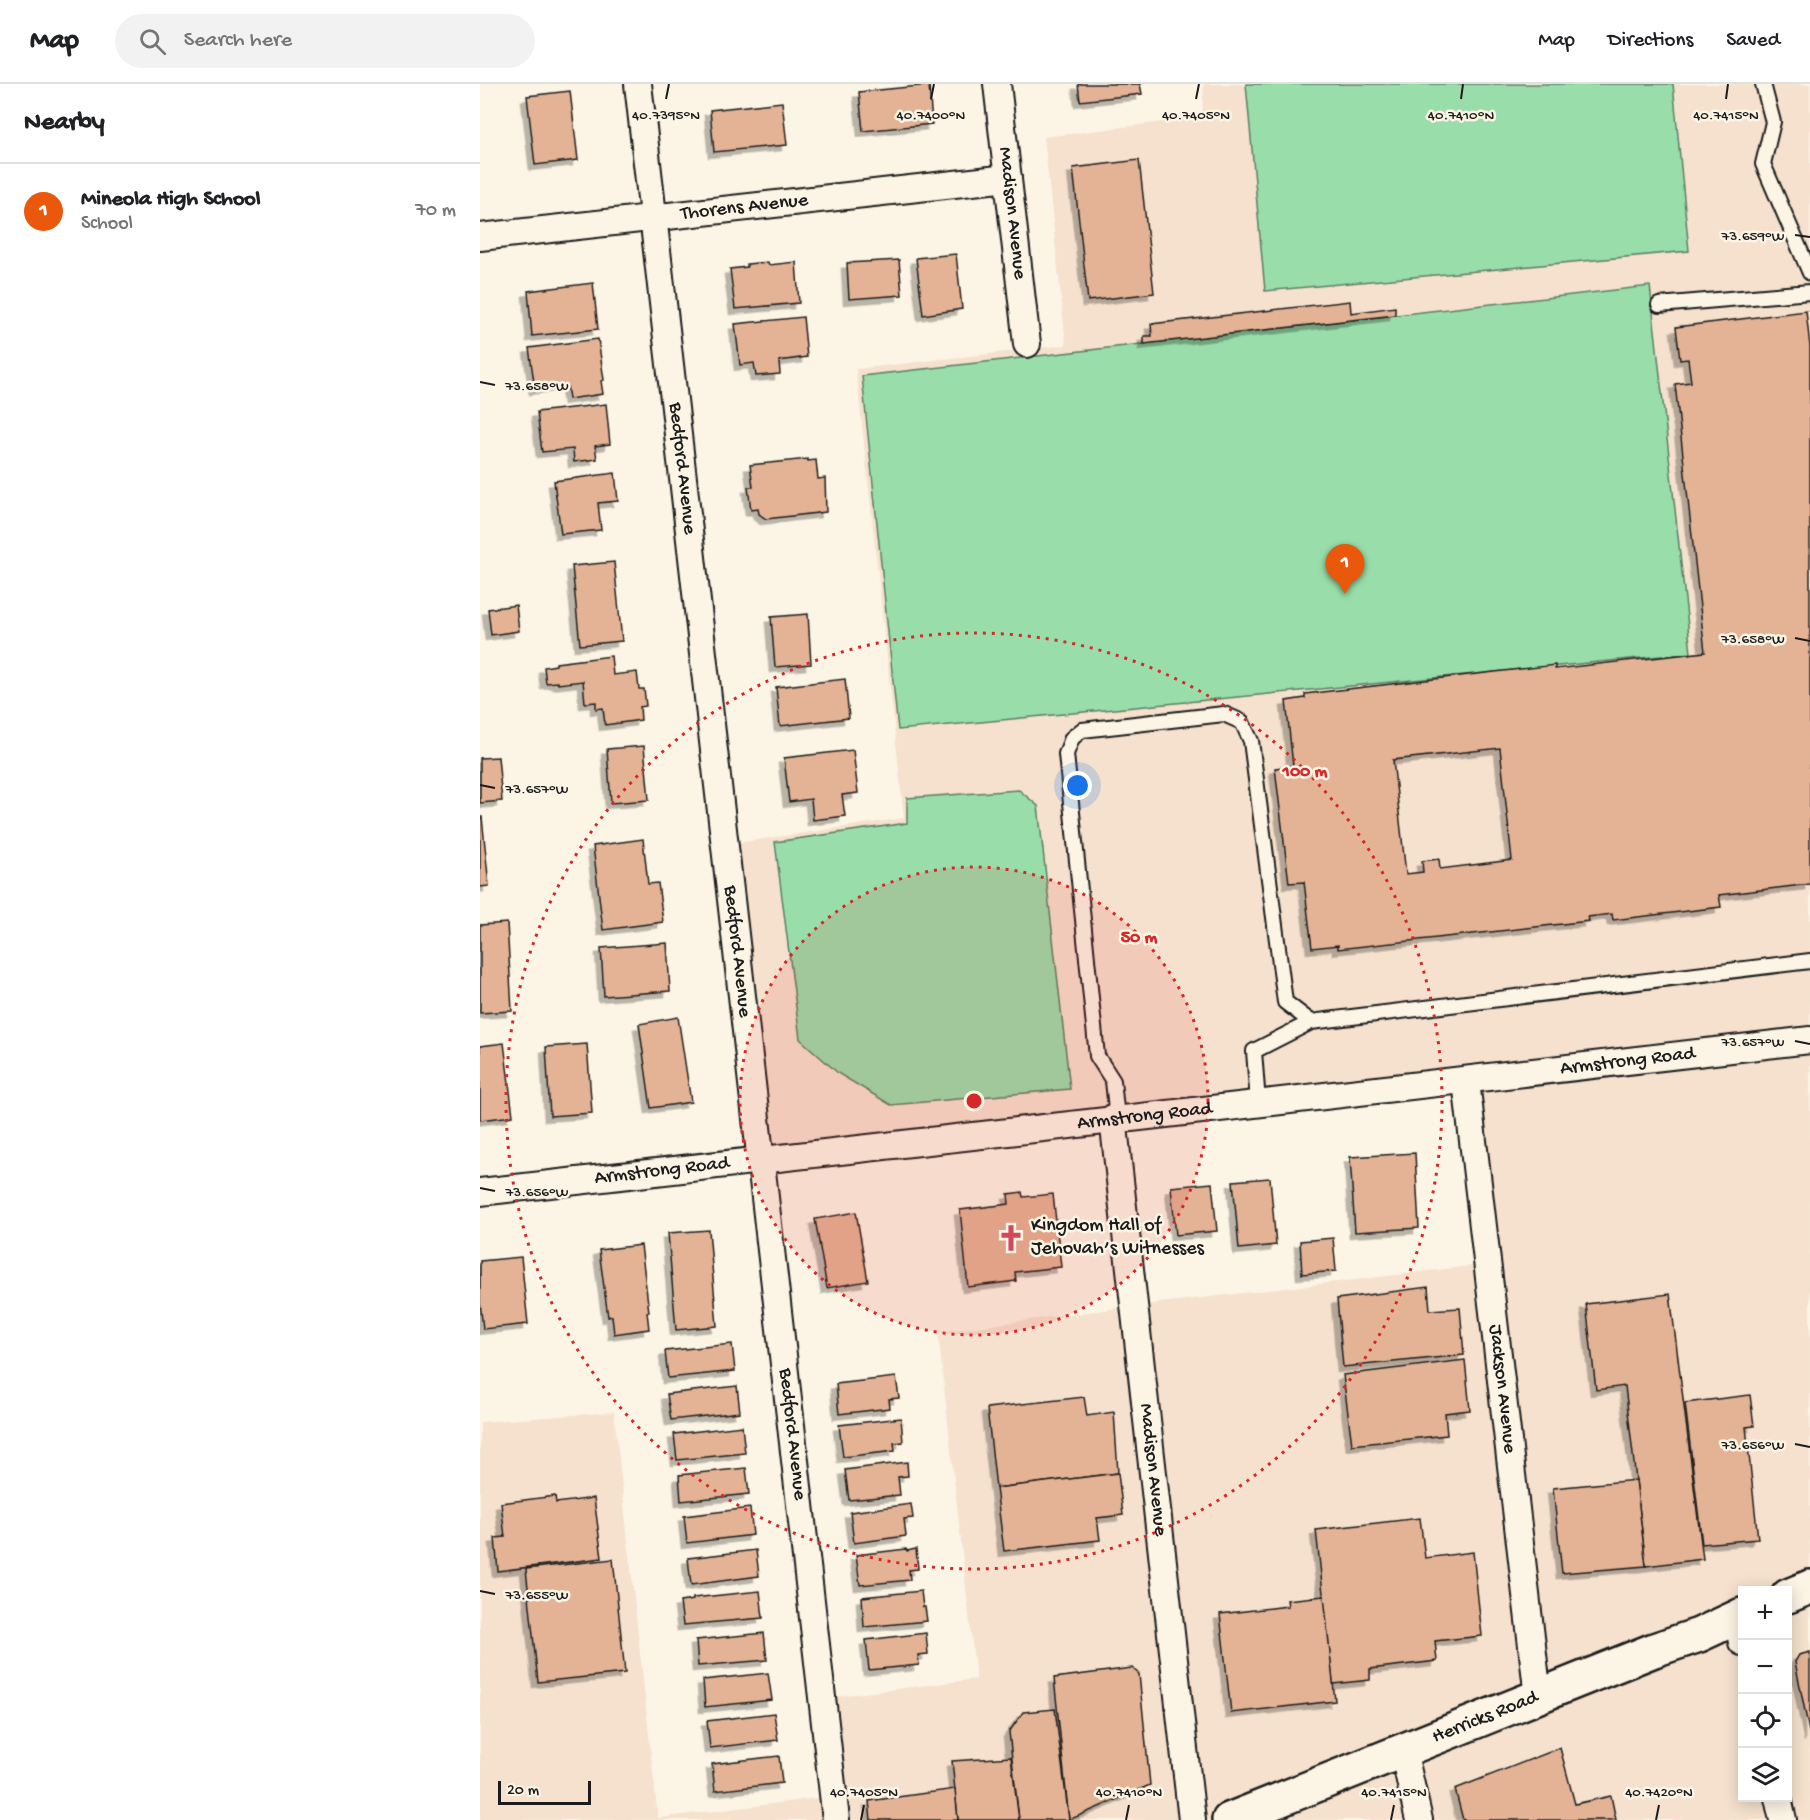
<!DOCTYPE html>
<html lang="en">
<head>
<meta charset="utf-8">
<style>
  :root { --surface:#fff; --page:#f2f2f2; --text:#202124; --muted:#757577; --line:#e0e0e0; --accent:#ea580c }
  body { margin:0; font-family:"Gochi Hand",sans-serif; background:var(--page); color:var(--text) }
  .controls { position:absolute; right:18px; bottom:18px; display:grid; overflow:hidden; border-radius:0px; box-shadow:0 3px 15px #0003 }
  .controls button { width:54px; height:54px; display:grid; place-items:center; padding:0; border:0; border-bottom:2px solid var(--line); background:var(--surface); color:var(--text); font:30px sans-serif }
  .scale { position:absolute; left:18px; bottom:15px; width:93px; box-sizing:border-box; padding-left:6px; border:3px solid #1c1c1c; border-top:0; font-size:16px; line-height:21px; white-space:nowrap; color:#1c1c1c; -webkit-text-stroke:4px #fcf5e5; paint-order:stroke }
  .you { position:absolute; left:598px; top:702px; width:21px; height:21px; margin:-15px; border:4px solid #fff; border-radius:50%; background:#1a73e8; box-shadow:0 0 0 9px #1a73e833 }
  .badge { display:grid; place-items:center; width:39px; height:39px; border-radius:50%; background:var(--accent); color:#fff; font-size:20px; font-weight:700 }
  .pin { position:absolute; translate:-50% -50px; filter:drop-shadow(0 2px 3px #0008) }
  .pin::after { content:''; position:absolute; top:32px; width:21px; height:18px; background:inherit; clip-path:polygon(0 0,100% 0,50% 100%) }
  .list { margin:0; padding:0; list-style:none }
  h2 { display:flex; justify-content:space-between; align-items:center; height:78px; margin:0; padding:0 24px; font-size:26px }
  h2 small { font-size:20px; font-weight:400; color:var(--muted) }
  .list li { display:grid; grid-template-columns:39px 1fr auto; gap:18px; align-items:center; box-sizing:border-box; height:96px; padding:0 24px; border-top:2px solid var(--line) }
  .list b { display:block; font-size:22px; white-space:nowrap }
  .list p { margin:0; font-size:20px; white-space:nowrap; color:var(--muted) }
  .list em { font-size:20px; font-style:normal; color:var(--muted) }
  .icon { flex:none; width:33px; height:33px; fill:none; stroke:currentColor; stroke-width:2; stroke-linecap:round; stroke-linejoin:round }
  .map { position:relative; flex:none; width:1330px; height:1736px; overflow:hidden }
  header { display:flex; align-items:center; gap:36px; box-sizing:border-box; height:84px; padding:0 30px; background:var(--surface); border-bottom:2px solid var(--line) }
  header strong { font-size:28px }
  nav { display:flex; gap:33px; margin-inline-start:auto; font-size:21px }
  .search { width:420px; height:54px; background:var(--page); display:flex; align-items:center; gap:15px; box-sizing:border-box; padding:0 21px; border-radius:33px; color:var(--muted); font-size:22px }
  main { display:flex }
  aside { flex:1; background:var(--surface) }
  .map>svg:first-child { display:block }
  .built { fill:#f5e1cd; fill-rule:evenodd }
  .green { fill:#99deaa; stroke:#5a7d63; stroke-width:1.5 }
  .building { fill:#e4b395; stroke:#1c1c1c; stroke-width:1.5; fill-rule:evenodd; filter:url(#shadow) }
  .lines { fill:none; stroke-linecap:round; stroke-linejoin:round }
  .lane-casing { stroke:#1c1c1c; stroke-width:18 }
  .street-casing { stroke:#1c1c1c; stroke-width:30 }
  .primary-casing { stroke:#1c1c1c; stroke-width:38 }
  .lane { stroke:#fcf5e5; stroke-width:14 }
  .street { stroke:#fcf5e5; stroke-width:26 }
  .primary { stroke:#fcf5e5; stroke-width:33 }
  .ticks { fill:none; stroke:#1c1c1c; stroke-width:2 }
  .ring { fill:none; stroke:#d62828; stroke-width:3; stroke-dasharray:3 6 }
  .labels { text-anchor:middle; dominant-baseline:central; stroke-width:5; stroke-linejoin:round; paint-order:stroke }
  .street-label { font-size:20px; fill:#1c1c1c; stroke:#fcf5e5 }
  .poi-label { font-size:20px; fill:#1c1c1c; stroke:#fcf5e5; text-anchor:start }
  .ticks-label { font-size:15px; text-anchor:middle; fill:#1c1c1c; stroke:#fcf5e5; stroke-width:5; stroke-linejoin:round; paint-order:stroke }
  .centre { fill:#d62828; stroke:#fcf5e5; stroke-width:3 }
  .ring-label { font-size:18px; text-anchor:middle; font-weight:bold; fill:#d62828; stroke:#fcf5e5; stroke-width:5; stroke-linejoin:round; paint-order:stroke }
</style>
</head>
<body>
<header>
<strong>Map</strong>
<div class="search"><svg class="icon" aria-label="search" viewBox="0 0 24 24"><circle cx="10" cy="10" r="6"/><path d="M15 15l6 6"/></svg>Search here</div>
<nav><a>Map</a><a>Directions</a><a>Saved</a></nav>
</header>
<main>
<aside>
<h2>Nearby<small></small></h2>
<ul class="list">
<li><span class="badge">1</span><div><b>Mineola High School</b><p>School</p></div><em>70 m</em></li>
</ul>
</aside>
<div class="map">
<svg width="1330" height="1736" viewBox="0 0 1330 1736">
  <defs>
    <filter id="shadow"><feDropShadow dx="-5.5" dy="5.5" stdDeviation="0" flood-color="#0004"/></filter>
  </defs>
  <rect width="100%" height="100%" fill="#fcf5e5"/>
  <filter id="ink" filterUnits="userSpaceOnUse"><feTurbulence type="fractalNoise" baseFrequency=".0167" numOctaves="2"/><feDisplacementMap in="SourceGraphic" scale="12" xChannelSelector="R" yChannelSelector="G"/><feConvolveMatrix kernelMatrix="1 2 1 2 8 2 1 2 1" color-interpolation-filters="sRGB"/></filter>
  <g filter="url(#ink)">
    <path class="built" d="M724 0H1330V1736H0V1338L134 1328 178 1734 339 1714 352 1702 327 1616 496 1595 458 1248 654 1222 1008 1180 986 995 284 1069 250 760 424 734 376 285 586 261 564 53 722 33ZM1262 1506H1308V1714H1262Z"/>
    <g class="green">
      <polygon points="766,0 1193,0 1209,167 785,207"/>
      <polygon points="1170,202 1211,569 418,646 382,292"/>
      <polygon points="539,706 558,722 590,1005 411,1021 359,990 320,955 295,758 427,739 427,714"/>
    </g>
    <g class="building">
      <polygon points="598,0 660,0 662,10 600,17"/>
      <polygon points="449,1 452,40 383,47 379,8"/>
      <polygon points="90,7 98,76 55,81 47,12"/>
      <polygon points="302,18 307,61 234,68 230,26"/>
      <polygon points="659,76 674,209 608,217 593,84"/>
      <polygon points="476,170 482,225 443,231 436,174"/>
      <polygon points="419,176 422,211 369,215 367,179"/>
      <polygon points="288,178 289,181 316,178 319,219 255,225 250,185 267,183 267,180"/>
      <polygon points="113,199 118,245 52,252 48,207"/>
      <polygon points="870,217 871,229 915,223 915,231 664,260 664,252 672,252 671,240"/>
      <path d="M1326 227 1330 263V800L1239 811 1241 823 1133 836 1132 830 1108 833 1109 837 858 865V861L832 864 824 798 809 799 795 684 813 682 806 617 825 614V610L1075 581V585L1225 568 1195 300 1211 298 1208 275 1200 276 1196 243ZM1020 664 1032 776 960 785 959 775 942 777 943 788 926 790 913 676Z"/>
      <polygon points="323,233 327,273 299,277 300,290 276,292 274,279 260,281 255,240"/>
      <polygon points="118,255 124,296 121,297 123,310 89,315 87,301 55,305 49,264"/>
      <polygon points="126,320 130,360 115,362 117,375 94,378 93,365 62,368 57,328"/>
      <polygon points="328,375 328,377 336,376 338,395 345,394 346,428 286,435 279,430 278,425 271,426 268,403 273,403 270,381"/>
      <polygon points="135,389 138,417 118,419 121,446 81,450 74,397"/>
      <polygon points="134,478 142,557 100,561 92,482"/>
      <polygon points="36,521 39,547 11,551 8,525"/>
      <polygon points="328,530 331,580 295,583 291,533"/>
      <polygon points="131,572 133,591 157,588 159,605 164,605 166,622 160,623 161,636 125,641 123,624 116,625 116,618 105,619 103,597 78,600 78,598 66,599 64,583 76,581 76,579"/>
      <polygon points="365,595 369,634 300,642 296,603"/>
      <polygon points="164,662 169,716 131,719 127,665"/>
      <polygon points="373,666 378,709 362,711 365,732 333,736 331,715 309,718 304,674"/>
      <polygon points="18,673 22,717 0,719 0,674"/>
      <polygon points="0,733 2,733 9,802 0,803"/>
      <polygon points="163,755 168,800 178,799 183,838 123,846 113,762"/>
      <polygon points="27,839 32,927 0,929 0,841"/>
      <polygon points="187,859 190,907 124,912 121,864"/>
      <polygon points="198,933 211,1018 171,1024 159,940"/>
      <polygon points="24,959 33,1032 0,1036 0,962"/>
      <polygon points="107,960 112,1029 70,1032 66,963"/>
      <polygon points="935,1069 939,1144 875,1148 870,1073"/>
      <polygon points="790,1094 796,1161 759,1165 753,1097"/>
      <polygon points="732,1099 737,1147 696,1151 691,1103"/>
      <polygon points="542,1108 543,1113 573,1110 581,1183 535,1188 536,1197 488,1203 480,1126 529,1120 528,1110"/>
      <polygon points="376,1128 388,1197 347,1204 335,1135"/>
      <polygon points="229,1146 237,1242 196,1246 188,1149"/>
      <polygon points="853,1154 856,1187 822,1190 820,1157"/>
      <polygon points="161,1161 169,1228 167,1228 169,1245 134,1250 132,1232 128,1233 119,1166"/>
      <polygon points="41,1173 48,1240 3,1245 0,1218 0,1177"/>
      <polygon points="948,1203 950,1226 980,1224 984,1271 863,1283 857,1215"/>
      <polygon points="1190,1210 1223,1475 1166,1482 1145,1302 1116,1306 1106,1220"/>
      <polygon points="252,1260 255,1287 188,1294 185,1267"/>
      <polygon points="985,1276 990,1326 965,1329 967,1351 872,1361 863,1291"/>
      <polygon points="416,1293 419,1314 409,1315 410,1324 359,1330 356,1300"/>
      <polygon points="257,1302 260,1328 191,1336 187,1310"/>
      <polygon points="1270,1311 1274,1342 1266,1343 1278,1455 1222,1460 1205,1319"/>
      <polygon points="604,1313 607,1332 634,1328 638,1389 516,1404 507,1324"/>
      <polygon points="421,1334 423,1358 414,1359 415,1367 363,1373 359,1341"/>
      <polygon points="262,1342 265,1369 197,1376 194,1350"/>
      <polygon points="427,1378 428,1392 418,1393 420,1411 369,1416 365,1386"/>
      <polygon points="266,1384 269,1410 201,1417 199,1391"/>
      <polygon points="638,1389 643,1431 617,1434 620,1456 524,1467 516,1404"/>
      <polygon points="1156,1396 1166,1482 1082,1489 1073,1404"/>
      <polygon points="75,1412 76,1419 114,1414 122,1474 18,1487 15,1454 25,1453 21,1419"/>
      <polygon points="431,1420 433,1434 424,1435 426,1452 374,1459 370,1428"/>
      <polygon points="270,1424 273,1451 207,1459 204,1432"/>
      <polygon points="940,1434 945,1474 993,1468 1002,1552 955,1557 957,1577 890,1585 890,1596 853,1600 836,1446"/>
      <polygon points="426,1465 427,1467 436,1465 438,1485 429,1486 430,1496 380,1501 376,1471"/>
      <polygon points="276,1466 279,1492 211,1501 208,1474"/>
      <polygon points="133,1475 145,1589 58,1598 46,1485"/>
      <polygon points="280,1507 283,1534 203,1541 200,1518 213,1516 213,1514"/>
      <polygon points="441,1507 443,1523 445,1523 447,1537 384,1543 382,1513"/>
      <polygon points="844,1512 855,1617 751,1629 740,1530 808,1522 807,1516"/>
      <polygon points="284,1549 287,1576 218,1582 216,1556"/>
      <polygon points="446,1549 448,1570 438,1571 439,1581 389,1586 386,1556"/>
      <polygon points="1330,1568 1330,1652 1315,1578 1319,1571"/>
      <polygon points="652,1584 659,1590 670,1701 589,1736 574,1594"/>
      <polygon points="288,1589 292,1616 225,1623 223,1596"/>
      <polygon points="575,1625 589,1736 539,1736 529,1648 543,1628"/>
      <polygon points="294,1629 298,1656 230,1664 227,1637"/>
      <polygon points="1080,1664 1095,1720 1131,1712 1136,1736 983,1736 975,1705"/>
      <polygon points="299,1672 302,1699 235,1707 232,1680"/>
      <polygon points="531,1673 539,1736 478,1736 472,1677"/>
      <polygon points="475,1705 478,1736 391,1736 389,1717"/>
    </g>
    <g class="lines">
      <defs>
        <g id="lane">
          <polyline points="1283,0 1293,38 1283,80 1330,189"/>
          <polyline points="1179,221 1330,208"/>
          <polyline points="778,1019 774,967 831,938 1330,877"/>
          <polyline points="637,1034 633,997 617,972 586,670 592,654 602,646 744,630 762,638 771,657 805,918 831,938"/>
        </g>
        <g id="street">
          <path id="s1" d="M158 0 356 1736"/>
          <path id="s2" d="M517 0 547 260"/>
          <path id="s3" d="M0 153 528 94"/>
          <path id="s4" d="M986 997 1058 1613"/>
          <path id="s5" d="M633 1034 712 1736"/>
          <path id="s6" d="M0 1108C443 1056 887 1009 1330 956"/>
          <polyline points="1257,1533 1262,1558"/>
          <polyline points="923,1666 939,1736"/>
          <polyline points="1298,1714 1303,1736"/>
        </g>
        <g id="primary">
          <polyline points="1308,1512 1330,1503"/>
          <path id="s7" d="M749 1736 1174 1566 1219 1551 1262 1531"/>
        </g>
      </defs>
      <use href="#lane" class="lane-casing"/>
      <use href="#street" class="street-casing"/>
      <use href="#primary" class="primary-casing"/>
      <use href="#lane" class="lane"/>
      <use href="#street" class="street"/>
      <use href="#primary" class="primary"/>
    </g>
  </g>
  <path class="ticks" d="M186 15 189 0M451 15 454 0M716 15 719 0M981 15 983 0M1246 15 1248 0M1315 151 1330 153M0 298 15 301M1315 554 1330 557M0 701 15 704M1315 957 1330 960M0 1104 15 1107M1315 1360 1330 1363M0 1507 15 1510M381 1736 384 1721M646 1736 649 1721M911 1736 914 1721M1176 1736 1179 1721"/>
  <circle cx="494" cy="1017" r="234" fill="#d62828" fill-opacity=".12"/>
  <g class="ring">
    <circle cx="494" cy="1017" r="234"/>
    <circle cx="494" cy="1017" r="468"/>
  </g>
  <defs>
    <symbol id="church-bare" viewBox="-9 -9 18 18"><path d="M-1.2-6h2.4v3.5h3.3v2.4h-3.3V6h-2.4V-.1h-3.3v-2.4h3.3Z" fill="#d1495b" stroke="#fcf5e5" stroke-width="2.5" paint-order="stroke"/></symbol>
  </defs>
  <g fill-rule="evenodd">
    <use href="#church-bare" x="512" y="1135" width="38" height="38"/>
  </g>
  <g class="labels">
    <g class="street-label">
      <text stroke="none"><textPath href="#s3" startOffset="266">Thorens Avenue</textPath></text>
      <text stroke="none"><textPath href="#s2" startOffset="130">Madison Avenue</textPath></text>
      <text stroke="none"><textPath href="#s1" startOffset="387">Bedford Avenue</textPath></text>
      <text stroke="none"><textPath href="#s1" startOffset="873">Bedford Avenue</textPath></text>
      <text stroke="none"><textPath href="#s6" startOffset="1155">Armstrong Road</textPath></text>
      <text stroke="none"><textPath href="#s6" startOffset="669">Armstrong Road</textPath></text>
      <text stroke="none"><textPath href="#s6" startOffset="183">Armstrong Road</textPath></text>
      <text stroke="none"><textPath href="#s4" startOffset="310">Jackson Avenue</textPath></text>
      <text stroke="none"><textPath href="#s1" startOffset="1359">Bedford Avenue</textPath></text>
      <text stroke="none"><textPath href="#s5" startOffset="354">Madison Avenue</textPath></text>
      <text stroke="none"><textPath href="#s7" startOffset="276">Herricks Road</textPath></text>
    </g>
    <g class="poi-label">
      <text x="551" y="1142">Kingdom Hall of<tspan x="551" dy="23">Jehovah’s Witnesses</tspan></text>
    </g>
  </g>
  <g class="ticks-label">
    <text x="186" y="35">40.7395°N</text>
    <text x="451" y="35">40.7400°N</text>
    <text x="716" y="35">40.7405°N</text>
    <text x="981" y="35">40.7410°N</text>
    <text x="1246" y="35">40.7415°N</text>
    <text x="1273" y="156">73.659°W</text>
    <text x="57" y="306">73.658°W</text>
    <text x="1273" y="559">73.658°W</text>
    <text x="57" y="709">73.657°W</text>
    <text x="1273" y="962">73.657°W</text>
    <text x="57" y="1112">73.656°W</text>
    <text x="1273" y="1365">73.656°W</text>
    <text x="57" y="1515">73.655°W</text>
    <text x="384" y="1712">40.7405°N</text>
    <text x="649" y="1712">40.7410°N</text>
    <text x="914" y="1712">40.7415°N</text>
    <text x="1179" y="1712">40.7420°N</text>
  </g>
  <circle cx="494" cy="1017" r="9" class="centre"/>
  <g class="ring-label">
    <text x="825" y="692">100 m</text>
    <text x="659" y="858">50 m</text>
  </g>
</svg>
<div class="controls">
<button>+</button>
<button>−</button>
<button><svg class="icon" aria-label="locate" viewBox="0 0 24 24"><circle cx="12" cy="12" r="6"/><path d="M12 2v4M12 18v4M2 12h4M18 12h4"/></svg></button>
<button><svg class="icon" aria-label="layers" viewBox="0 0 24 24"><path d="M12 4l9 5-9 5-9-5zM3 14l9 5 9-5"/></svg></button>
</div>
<div class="scale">20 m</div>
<div class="you"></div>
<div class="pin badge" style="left:865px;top:510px">1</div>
</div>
</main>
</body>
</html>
